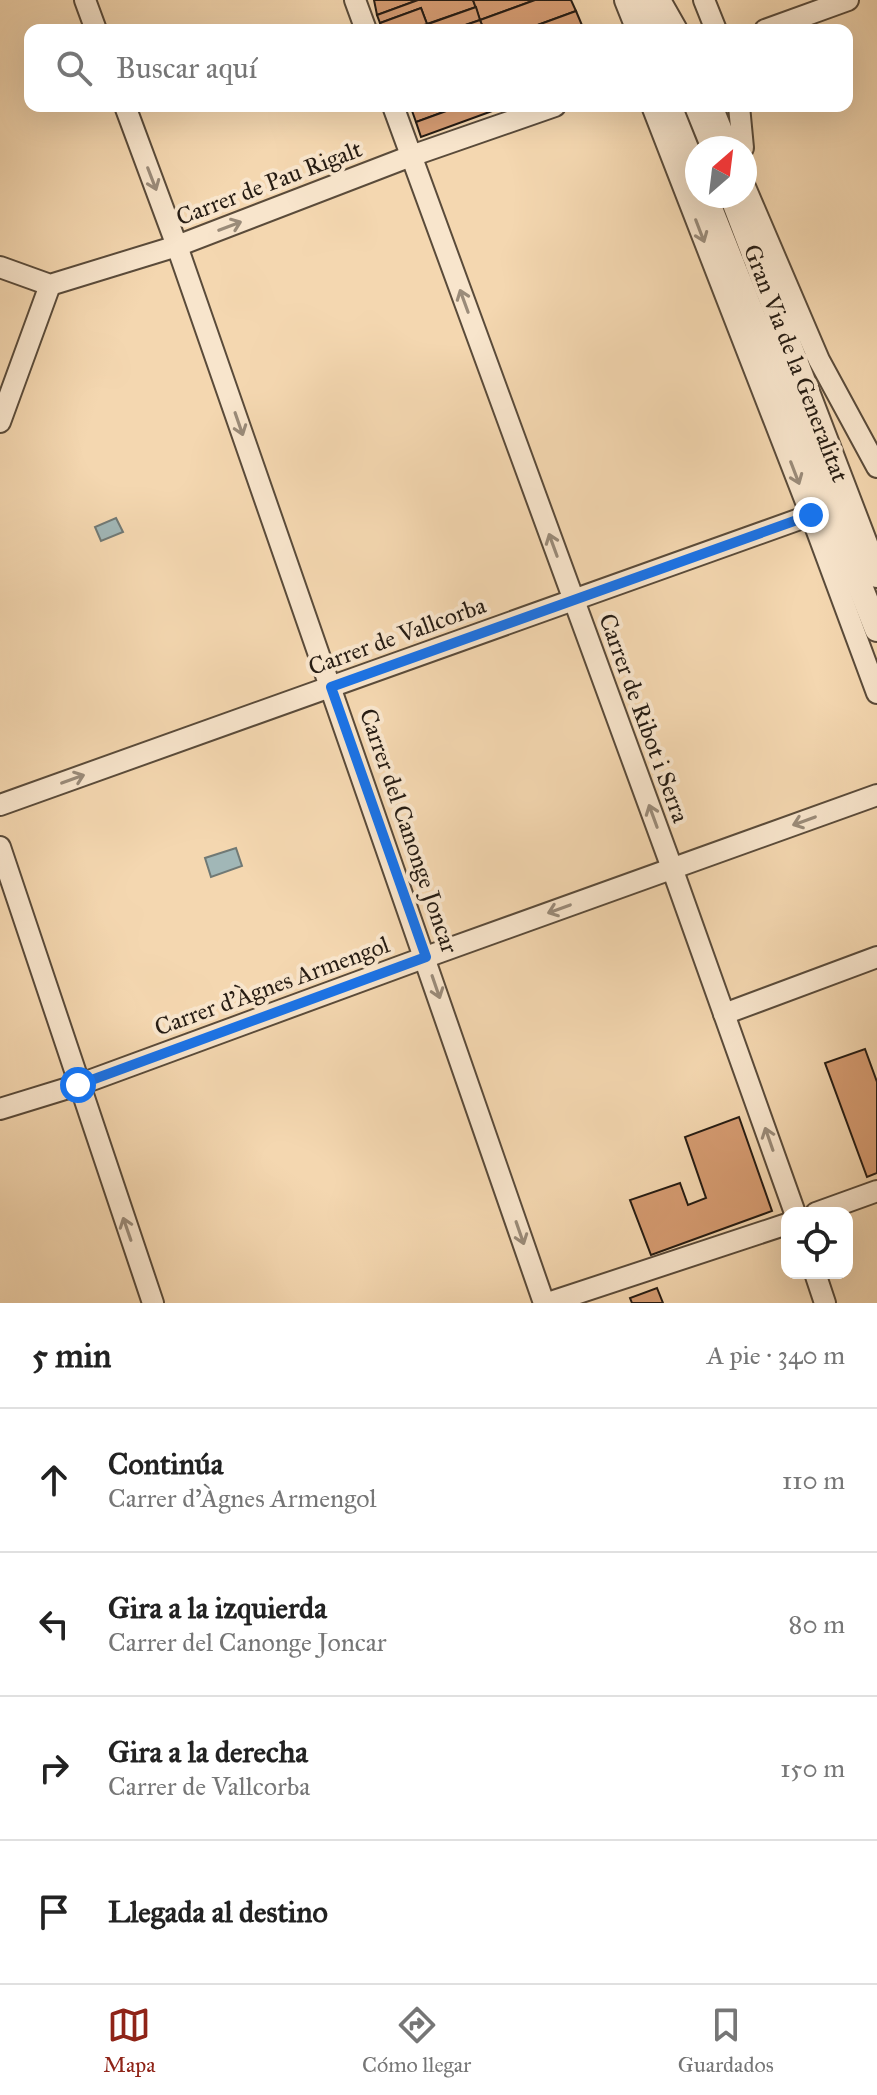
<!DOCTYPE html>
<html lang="es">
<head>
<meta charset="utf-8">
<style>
  :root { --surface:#fff; --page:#f2f2f2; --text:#222; --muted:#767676; --line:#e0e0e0; --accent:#8f2418 }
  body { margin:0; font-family:"IM FELL Great Primer",serif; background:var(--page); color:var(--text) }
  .controls { position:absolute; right:24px; bottom:24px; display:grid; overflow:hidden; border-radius:16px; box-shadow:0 8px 32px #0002 }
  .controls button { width:72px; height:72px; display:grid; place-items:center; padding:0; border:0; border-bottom:2px solid var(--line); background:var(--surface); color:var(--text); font:40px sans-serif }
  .compass { position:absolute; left:685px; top:136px; width:72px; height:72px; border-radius:50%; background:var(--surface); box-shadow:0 8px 32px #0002; rotate:28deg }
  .stop { position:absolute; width:24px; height:24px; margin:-18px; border:6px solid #1a73e8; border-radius:50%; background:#fff }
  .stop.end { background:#1a73e8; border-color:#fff; box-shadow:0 2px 8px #0008 }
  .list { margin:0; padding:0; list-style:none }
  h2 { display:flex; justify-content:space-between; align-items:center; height:104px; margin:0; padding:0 32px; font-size:34px }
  h2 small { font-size:26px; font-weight:400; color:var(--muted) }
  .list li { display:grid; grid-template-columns:52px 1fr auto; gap:24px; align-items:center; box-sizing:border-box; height:144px; padding:0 32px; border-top:2px solid var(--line) }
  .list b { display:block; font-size:30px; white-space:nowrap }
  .list p { margin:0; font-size:26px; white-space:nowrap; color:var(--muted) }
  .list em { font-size:26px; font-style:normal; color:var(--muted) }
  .icon { flex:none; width:44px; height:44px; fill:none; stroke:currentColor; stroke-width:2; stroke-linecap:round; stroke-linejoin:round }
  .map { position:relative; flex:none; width:877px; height:1303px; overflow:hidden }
  .search { position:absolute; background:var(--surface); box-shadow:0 8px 32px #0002; left:24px; right:24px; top:24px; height:88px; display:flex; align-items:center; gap:20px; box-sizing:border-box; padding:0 28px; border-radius:16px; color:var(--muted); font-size:30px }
  .sheet { height:680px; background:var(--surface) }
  nav { display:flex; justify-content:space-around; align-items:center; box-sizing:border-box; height:112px; border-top:2px solid var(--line); background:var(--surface); font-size:22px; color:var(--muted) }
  nav a { display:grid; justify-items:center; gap:4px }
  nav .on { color:var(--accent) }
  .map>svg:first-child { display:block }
  .water { fill:#a1b7b7; stroke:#707975; stroke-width:2 }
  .building { fill:#d69c72; stroke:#261c13; stroke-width:2 }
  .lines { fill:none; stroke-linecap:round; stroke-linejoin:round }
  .minor-casing { stroke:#5a4b3a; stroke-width:24 }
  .tertiary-casing { stroke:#5a4b3a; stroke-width:28 }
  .minor { stroke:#f8e5cc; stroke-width:20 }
  .tertiary { stroke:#f8e5cc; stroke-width:24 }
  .oneway { stroke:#9a8b79 }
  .route { stroke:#1a73e8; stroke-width:10 }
  .labels { text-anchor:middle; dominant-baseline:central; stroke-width:8; stroke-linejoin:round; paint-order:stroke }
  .street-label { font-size:24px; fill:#261c13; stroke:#f8e5cc }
</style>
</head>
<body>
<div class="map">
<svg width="877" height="1303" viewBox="0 0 877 1303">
  <rect width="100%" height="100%" fill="#f4d7b0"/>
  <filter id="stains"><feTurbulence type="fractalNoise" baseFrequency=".0025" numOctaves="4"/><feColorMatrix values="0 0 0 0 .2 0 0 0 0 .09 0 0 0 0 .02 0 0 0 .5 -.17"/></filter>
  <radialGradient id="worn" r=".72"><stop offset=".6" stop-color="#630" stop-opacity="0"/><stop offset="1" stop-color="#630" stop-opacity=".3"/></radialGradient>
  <g class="water">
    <polygon points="116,518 123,532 101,541 95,527"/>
    <polygon points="236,848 242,866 211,877 205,858"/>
  </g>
  <g class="building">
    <polygon points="374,0 418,0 377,15"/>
    <polygon points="418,0 473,0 476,7 427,24 421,8 380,23 377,15"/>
    <polygon points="473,0 535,0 480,20"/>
    <polygon points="535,0 571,0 576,11 524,30 484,30 480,20"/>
    <polygon points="476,7 480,20 451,30 411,30"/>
    <polygon points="421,8 427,24 411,30 383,30 380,23"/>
    <polygon points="576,11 584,30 524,30"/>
    <polygon points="480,20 484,30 451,30"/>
    <polygon points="417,106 460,106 416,122 411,108"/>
    <polygon points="460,106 506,106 421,137 416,122"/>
    <polygon points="865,1049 877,1082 877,1173 867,1177 825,1063"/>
    <polygon points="739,1117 772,1211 651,1255 630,1200 680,1183 688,1205 706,1198 685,1137"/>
    <polygon points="657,1288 663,1303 632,1303 630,1298"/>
  </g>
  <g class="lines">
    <defs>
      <g id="minor">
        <polyline points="85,0 96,30"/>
        <polyline points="355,0 366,30"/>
        <polyline points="660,0 677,30"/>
        <polyline points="704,0 716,30"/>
        <polyline points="765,30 848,0"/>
        <polyline points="125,106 177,246 544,1303"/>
        <polyline points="393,106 672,868 795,1213"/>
        <polyline points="652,106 811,515 877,693"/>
        <polyline points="712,106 729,148"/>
        <polyline points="739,106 743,148"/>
        <polyline points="745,187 819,360 877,467"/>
        <polyline points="0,267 50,285 177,246 411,156 555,106"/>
        <polyline points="0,422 50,285"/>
        <polyline points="0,805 811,515"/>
        <polyline points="0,847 153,1303"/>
        <polyline points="724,1014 877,957"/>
        <polyline points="0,1109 78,1085 426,957 877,795"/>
        <polyline points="816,1213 877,1191"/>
        <polyline points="815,1273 825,1303"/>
        <polyline points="548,1303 787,1224"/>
      </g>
      <g id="tertiary">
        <polyline points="627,0 639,30"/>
        <polyline points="650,0 663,30"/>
        <polyline points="669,106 697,176"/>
        <polyline points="697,106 714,148"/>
        <polyline points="705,196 877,629"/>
        <polyline points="732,196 877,575"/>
      </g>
    </defs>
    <use href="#minor" class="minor-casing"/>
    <use href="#tertiary" class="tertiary-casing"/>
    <use href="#minor" class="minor"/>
    <use href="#tertiary" class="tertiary"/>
  </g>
  <defs><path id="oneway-shaft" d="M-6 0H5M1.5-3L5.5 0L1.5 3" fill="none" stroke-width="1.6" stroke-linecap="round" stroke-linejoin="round" transform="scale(2)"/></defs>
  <g class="oneway">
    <use href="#oneway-shaft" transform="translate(152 179) rotate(69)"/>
    <use href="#oneway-shaft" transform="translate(230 226) rotate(-21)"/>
    <use href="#oneway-shaft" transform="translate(700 231) rotate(69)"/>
    <use href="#oneway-shaft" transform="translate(464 301) rotate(-110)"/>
    <use href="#oneway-shaft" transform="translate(239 424) rotate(71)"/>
    <use href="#oneway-shaft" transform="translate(795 473) rotate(69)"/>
    <use href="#oneway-shaft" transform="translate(553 545) rotate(-110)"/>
    <use href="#oneway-shaft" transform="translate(73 779) rotate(-20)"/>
    <use href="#oneway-shaft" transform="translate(653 816) rotate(-110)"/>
    <use href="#oneway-shaft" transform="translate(804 821) rotate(160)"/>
    <use href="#oneway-shaft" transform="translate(559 909) rotate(160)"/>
    <use href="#oneway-shaft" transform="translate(436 987) rotate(71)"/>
    <use href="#oneway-shaft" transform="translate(769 1139) rotate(-109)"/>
    <use href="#oneway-shaft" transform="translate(127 1229) rotate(-109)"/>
    <use href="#oneway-shaft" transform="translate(520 1233) rotate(71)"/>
  </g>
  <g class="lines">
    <polyline class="route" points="78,1085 426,957 331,687 811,515"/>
  </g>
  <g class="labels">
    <g class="street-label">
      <text transform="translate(269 183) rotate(-21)">Carrer de Pau Rigalt</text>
      <text transform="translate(796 363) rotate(69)">Gran Via de la Generalitat</text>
      <text transform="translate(397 636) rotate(-20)">Carrer de Vallcorba</text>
      <text transform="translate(644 718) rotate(70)">Carrer de Ribot i Serra</text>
      <text transform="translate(409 831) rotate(71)">Carrer del Canonge Joncar</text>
      <text transform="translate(272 986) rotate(-20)">Carrer d'Àgnes Armengol</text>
    </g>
  </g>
  <rect width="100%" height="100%" filter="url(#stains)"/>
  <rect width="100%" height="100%" fill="url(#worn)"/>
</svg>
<div class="controls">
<button><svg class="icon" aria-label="locate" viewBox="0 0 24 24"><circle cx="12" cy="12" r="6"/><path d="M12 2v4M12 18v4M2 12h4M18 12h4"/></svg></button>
</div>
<svg class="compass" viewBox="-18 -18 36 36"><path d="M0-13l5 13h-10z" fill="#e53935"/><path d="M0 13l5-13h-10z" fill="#767676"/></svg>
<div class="stop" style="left:78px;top:1085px"></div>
<div class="stop end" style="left:811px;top:515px"></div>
<div class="search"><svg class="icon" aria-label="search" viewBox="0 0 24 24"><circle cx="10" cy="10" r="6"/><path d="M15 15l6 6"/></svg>Buscar aquí</div>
</div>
<section class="sheet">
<h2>5 min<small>A pie · 340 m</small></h2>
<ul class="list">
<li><svg class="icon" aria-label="ahead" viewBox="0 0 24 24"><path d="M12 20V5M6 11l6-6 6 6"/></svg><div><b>Continúa</b><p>Carrer d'Àgnes Armengol</p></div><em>110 m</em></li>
<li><svg class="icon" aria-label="left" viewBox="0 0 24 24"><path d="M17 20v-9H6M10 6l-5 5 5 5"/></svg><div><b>Gira a la izquierda</b><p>Carrer del Canonge Joncar</p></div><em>80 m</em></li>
<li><svg class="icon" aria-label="right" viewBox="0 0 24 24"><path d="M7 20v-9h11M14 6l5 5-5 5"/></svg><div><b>Gira a la derecha</b><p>Carrer de Vallcorba</p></div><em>150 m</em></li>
<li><svg class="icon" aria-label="arrive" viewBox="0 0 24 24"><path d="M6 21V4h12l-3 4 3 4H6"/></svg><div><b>Llegada al destino</b></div></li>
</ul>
</section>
<nav>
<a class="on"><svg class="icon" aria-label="map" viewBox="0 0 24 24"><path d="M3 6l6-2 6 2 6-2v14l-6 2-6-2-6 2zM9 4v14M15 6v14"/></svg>Mapa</a>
<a><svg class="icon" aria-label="directions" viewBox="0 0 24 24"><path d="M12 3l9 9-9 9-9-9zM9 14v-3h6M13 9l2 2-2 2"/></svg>Cómo llegar</a>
<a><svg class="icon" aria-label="saved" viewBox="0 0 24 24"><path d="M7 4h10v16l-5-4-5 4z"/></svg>Guardados</a>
</nav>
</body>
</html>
